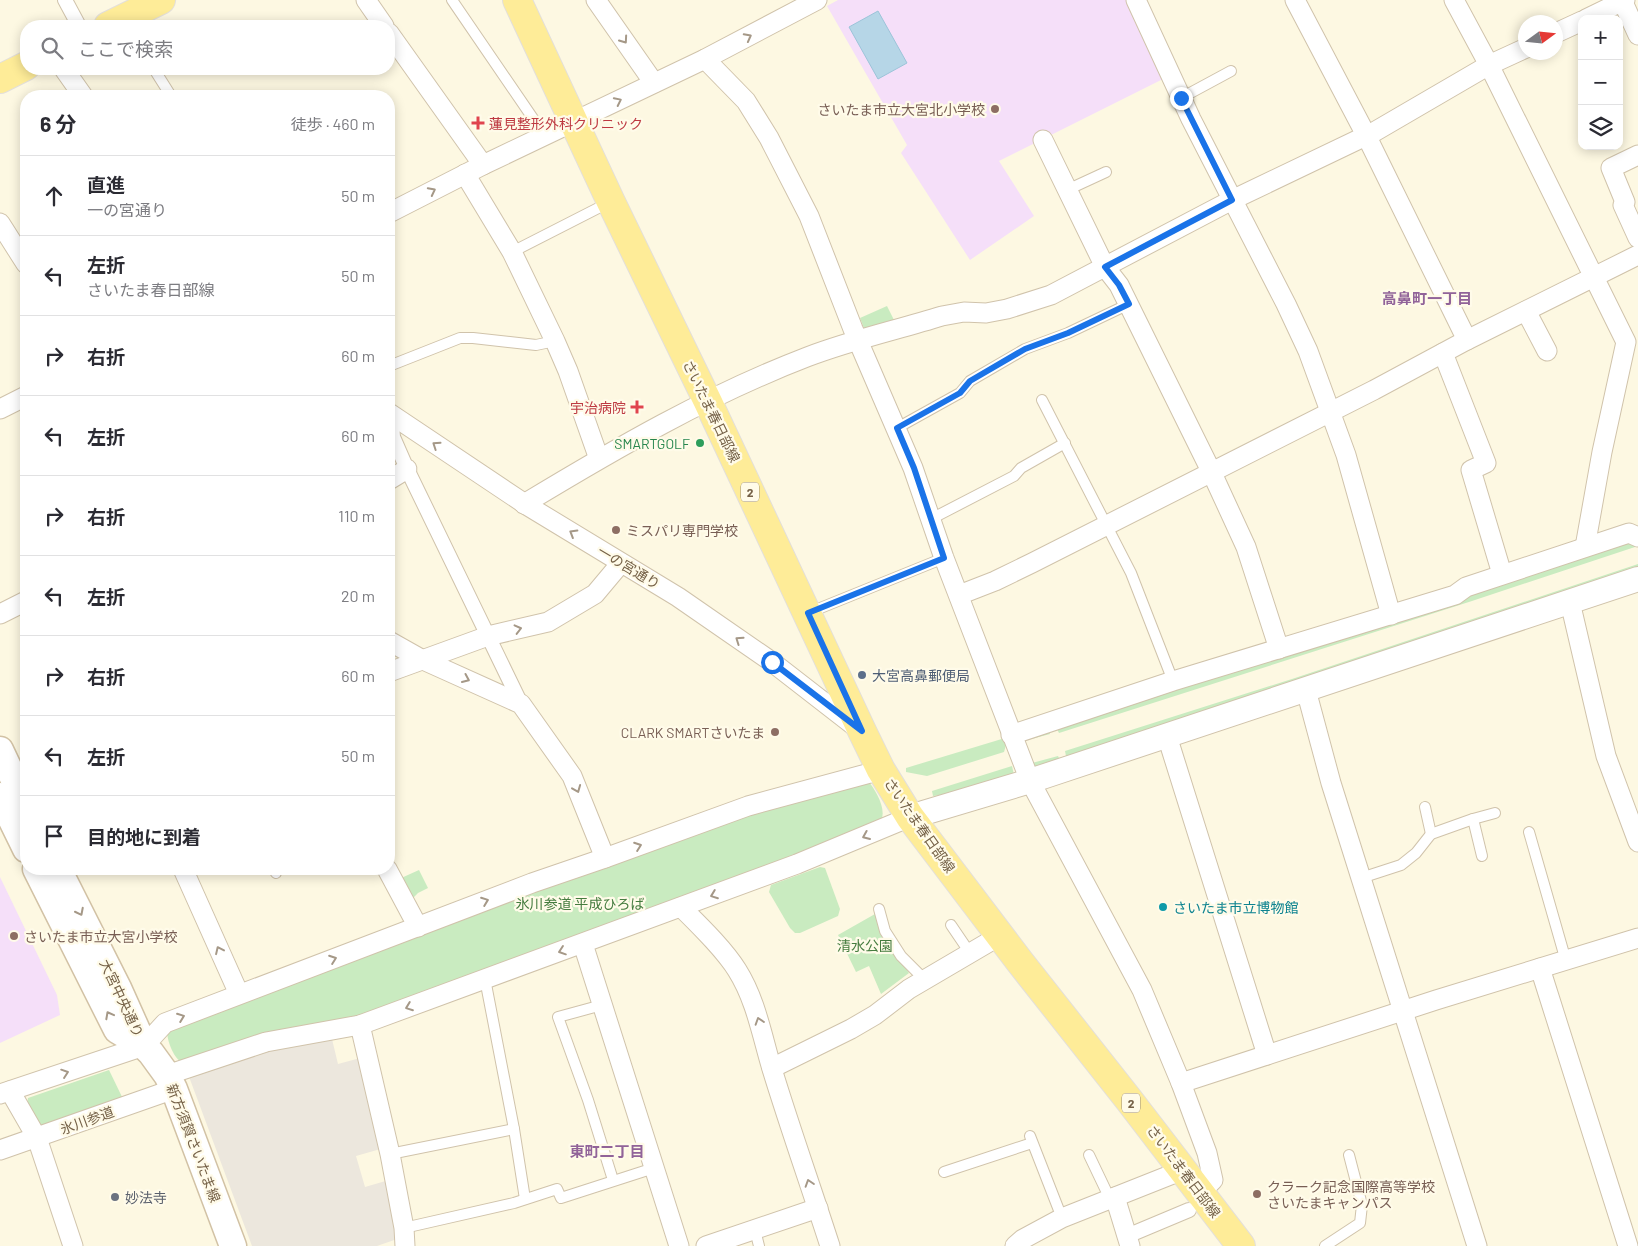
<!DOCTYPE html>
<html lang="ja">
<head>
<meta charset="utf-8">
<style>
  :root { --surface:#fff; --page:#f2f2f3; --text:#2b2b33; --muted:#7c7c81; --line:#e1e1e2 }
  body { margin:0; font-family:Barlow,"Noto Sans JP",sans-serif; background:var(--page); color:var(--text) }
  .controls { position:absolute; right:15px; top:15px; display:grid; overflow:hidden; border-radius:10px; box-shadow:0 2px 12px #0003 }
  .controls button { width:45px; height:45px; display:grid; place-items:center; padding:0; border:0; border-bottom:1px solid var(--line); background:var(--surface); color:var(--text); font:25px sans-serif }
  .compass { position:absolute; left:1518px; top:15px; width:45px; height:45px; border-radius:50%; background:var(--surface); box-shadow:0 2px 12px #0003; rotate:75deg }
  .stop { position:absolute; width:15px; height:15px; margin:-11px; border:4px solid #1a73e8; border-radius:50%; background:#fff }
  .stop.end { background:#1a73e8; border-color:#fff; box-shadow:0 1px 5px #0008 }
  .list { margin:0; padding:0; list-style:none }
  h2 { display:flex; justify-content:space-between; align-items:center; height:65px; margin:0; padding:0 20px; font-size:21px }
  h2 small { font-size:16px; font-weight:400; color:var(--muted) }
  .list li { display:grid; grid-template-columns:32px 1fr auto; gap:15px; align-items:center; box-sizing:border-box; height:80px; padding:0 20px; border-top:1px solid var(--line) }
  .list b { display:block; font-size:19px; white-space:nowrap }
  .list p { margin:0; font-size:16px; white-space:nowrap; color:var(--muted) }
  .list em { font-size:16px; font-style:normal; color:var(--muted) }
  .icon { flex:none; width:28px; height:28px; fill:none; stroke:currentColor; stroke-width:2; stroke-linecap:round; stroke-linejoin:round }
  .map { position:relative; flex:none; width:1638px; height:1246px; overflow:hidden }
  .search { position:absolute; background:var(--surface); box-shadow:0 2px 12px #0003; left:20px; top:20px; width:375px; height:55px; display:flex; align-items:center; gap:12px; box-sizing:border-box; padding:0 18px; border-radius:20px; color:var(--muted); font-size:19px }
  .panel { position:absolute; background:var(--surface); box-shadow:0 2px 12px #0003; left:20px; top:90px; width:375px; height:785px; border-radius:20px }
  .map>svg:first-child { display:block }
  .industrial { fill:#ece7dd }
  .education { fill:#f5dff9 }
  .green { fill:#c9ebc0 }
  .water { fill:#b6d6e7; stroke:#9cc4d9 }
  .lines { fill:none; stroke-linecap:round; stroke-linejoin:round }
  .service-casing { stroke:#d0c3ab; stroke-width:12 }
  .pedestrian-casing { stroke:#d0c3ab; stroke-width:16 }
  .minor-casing { stroke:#d0c3ab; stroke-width:21 }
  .tertiary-casing { stroke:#d0c3ab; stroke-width:26 }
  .secondary-casing { stroke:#d2c2a5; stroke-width:29 }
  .primary-casing { stroke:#e3dfda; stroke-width:30 }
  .service { stroke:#fff; stroke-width:10 }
  .pedestrian { stroke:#fff; stroke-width:14 }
  .minor { stroke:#fff; stroke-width:19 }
  .tertiary { stroke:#fff; stroke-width:24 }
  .secondary { stroke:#fff; stroke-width:26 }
  .primary { stroke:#feec98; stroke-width:28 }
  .oneway { stroke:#a59887 }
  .route { stroke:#1a73e8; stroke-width:6 }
  .education-dot { fill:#8d6e63; stroke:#fffbe9; stroke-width:2 }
  .health-dot { fill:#e0444e; stroke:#fffbe9; stroke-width:2 }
  .leisure-dot { fill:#2e9e5b; stroke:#fffbe9; stroke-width:2 }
  .service-dot { fill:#5c6f8a; stroke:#fffbe9; stroke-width:2 }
  .culture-dot { fill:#0f9aa8; stroke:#fffbe9; stroke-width:2 }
  .worship-dot { fill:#6b7280; stroke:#fffbe9; stroke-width:2 }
  .labels { text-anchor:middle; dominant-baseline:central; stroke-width:4.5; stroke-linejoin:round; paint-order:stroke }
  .shield { fill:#fffbe9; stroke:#9e8f78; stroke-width:1 }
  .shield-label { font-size:12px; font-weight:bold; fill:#756147 }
  .education-label { font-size:14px; fill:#785e54; stroke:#fffbe9; text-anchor:start }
  .health-label { font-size:14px; fill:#be3a42; stroke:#fffbe9; text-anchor:start }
  .street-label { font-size:14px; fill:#756147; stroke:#fffbe9 }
  .leisure-label { font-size:14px; fill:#27864d; stroke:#fffbe9; text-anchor:end }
  .service-label { font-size:14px; fill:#4e5e75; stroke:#fffbe9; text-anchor:start }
  .park-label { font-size:14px; fill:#457c3f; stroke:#fffbe9 }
  .culture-label { font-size:14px; fill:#0d838f; stroke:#fffbe9; text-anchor:start }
  .worship-label { font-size:14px; fill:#5b616d; stroke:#fffbe9; text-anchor:start }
  .neighbourhood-label { font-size:15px; font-weight:bold; fill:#916399; stroke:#fffbe9 }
</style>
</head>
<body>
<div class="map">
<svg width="1638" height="1246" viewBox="0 0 1638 1246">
  <rect width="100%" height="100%" fill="#fdf8e2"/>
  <polygon class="industrial" points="331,1035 338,1064 364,1057 384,1148 356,1156 365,1187 389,1180 400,1238 377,1246 252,1246 188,1074 273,1045"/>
  <g class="education">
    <polygon points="838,0 1127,0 1165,78 999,161 1034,216 970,260 901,153 907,145 827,6"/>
    <polygon points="0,877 57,995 60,1015 0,1043"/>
  </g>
  <g class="green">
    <polygon points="887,306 895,322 871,331 864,328 860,318"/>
    <polygon points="1623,539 1638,546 1472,601 1059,733 1057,729 1049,731 1050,734 1024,741 1023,737"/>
    <polygon points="1638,564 1638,572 1036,768 1032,763 1058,756 1059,758 1066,756 1065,751 1292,679"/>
    <polygon points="1005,738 1006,745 1004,752 927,776 906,772 906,768"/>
    <polygon points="1012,766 1014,775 951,794 933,796 932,791"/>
    <path d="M868 781C876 790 889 813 879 823L431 993 337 1023 181 1062C173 1057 167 1040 167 1031L670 838Z"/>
    <polygon points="820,867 825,868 840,909 838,916 800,933 795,933 790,928 769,892 771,885"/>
    <polygon points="419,870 428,888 418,893 411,900 399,879"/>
    <polygon points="875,914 888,944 909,973 881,994 869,966 856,972 838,935"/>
    <polygon points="109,1070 124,1101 37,1131 27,1104 28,1098"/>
  </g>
  <polygon class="water" points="878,11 907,63 878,79 849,27"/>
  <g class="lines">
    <defs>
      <g id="service">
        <polyline points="452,0 545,136"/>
        <polyline points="154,69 171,96"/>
        <polyline points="1181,98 1231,71"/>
        <polyline points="1067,190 1106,172"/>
        <polyline points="512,252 610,202"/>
        <polyline points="389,366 460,338 473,338 536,345 555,341"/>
        <polyline points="1042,400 1131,573 1173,681"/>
        <polyline points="897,428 960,393 970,381 1025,349 1068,333 1129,304"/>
        <polyline points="931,519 1014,476 1021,468 1065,443"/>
        <polyline points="808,613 944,558"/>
        <polyline points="1425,807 1431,834"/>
        <polyline points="1473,819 1482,856"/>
        <polyline points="1529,832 1566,961"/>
        <polyline points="274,869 276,873"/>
        <polyline points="1361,878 1401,865 1416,853 1431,834 1473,819 1495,813"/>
        <polyline points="879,909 885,931 901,956 925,980"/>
        <polyline points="951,925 970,953"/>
        <polyline points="485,979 514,1129 525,1199"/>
        <polyline points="602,1005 558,1017 588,1100 613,1180"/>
        <polyline points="1030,1136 1062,1218"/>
        <polyline points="390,1154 514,1129"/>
        <polyline points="1089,1155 1110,1199"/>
        <polyline points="944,1172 1032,1143"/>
        <polyline points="404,1228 514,1203 557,1189 561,1198 654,1168"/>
        <polyline points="755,1230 759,1246"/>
        <polyline points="1325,1246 1360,1223 1362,1205 1349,1155"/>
      </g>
      <g id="pedestrian">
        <polyline points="65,0 79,26"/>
        <polyline points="391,415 393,437 407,469 521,704"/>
        <polyline points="1127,1236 1189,1210"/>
      </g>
      <g id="minor">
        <polyline points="366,0 384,26"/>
        <polyline points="596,0 654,83"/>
        <polyline points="1136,0 1191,119 1286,304 1308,351 1346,455 1391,615"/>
        <polyline points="1295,0 1366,135 1467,340"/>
        <polyline points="1454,0 1489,65 1626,342 1602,452 1585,547"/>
        <polyline points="1622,0 1638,35"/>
        <polyline points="1586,19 1625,0"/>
        <polyline points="389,33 483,165"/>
        <polyline points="1556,33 1582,21"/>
        <polyline points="705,59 746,101 769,138 809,216 853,329 913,468 944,558 1030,781 1142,990 1181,1083 1207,1153 1213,1180 1200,1193"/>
        <polyline points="64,69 83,96"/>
        <polyline points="1043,140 1105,267 1119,285 1211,471 1246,547 1279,649"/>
        <polyline points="1638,155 1611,168 1625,202 1623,205 1638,238"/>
        <polyline points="465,174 512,252 555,341 568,371 599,459"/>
        <polyline points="389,213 483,165 705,59 817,0"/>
        <polyline points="0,223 26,264"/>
        <polyline points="1526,311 1547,351"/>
        <polyline points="1443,353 1486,463 1471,470 1502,574"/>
        <polyline points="0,409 26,396"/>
        <polyline points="389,413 528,506 678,597 772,662 857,728"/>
        <polyline points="389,480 407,469"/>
        <path d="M524 504C615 449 708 395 807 357 851 340 897 330 942 316L964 312 986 313 1007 309 1051 295 1232 200 1374 132 1489 65 1526 48"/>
        <polyline points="959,595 995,581 1032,563 1374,390 1467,340 1638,255"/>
        <polyline points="1570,602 1606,756 1638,842"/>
        <polyline points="0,614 26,601"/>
        <polyline points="389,641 421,659 521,704 572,776 605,858"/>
        <polyline points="389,672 488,636 548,622 595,594 621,563"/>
        <polyline points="1306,690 1331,783 1477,1246"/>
        <polyline points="1011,735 1173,681 1455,595 1466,587 1629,533 1638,537"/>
        <polyline points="1167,736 1267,1055"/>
        <polyline points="183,869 239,994"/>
        <polyline points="387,869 418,927"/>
        <path d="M681 907C699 925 724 949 737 970 756 1000 762 1036 772 1069 790 1128 811 1187 830 1246"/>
        <polyline points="583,944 679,1246"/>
        <polyline points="1540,968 1628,1246"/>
        <polyline points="360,1025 390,1154 404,1228 405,1246"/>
        <polyline points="772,1068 851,1029 875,1015 909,989 1001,935"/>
        <polyline points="167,1075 266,1042 360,1025 797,864 910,817"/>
        <polyline points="1181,1083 1436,1000 1638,938"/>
        <polyline points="10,1091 37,1138 73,1246"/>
        <polyline points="0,1094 144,1046 165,1023 532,883 605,858 748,806 881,770"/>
        <polyline points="0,1150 174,1089"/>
        <polyline points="1115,1197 1130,1246"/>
        <polyline points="706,1246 818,1208"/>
        <polyline points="1015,1246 1023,1239 1062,1218 1183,1170"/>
      </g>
      <polyline id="tertiary" points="910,817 1030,781 1638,579"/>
      <g id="secondary">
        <polyline points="0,750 26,805"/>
        <polyline points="0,796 26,849"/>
        <polyline points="36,869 117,1030 144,1046 151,1053 167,1075 174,1089 233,1246"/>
        <polyline points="58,869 118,988 144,1046"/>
      </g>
      <g id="primary">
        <polyline points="517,0 611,202 708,402 862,731 881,770 910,817 1020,962 1129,1100 1241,1246"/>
        <polyline points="108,26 161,0"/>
        <polyline points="0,79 26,66"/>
      </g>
    </defs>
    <use href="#service" class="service-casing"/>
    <use href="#pedestrian" class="pedestrian-casing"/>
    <use href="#minor" class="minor-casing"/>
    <use href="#tertiary" class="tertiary-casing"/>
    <use href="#secondary" class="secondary-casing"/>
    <use href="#primary" class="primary-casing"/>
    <use href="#service" class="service"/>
    <use href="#pedestrian" class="pedestrian"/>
    <use href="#minor" class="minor"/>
    <use href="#tertiary" class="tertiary"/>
    <use href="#secondary" class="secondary"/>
    <use href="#primary" class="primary"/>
  </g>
  <defs><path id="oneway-chevron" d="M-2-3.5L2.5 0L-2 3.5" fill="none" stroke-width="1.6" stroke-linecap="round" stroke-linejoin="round" transform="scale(1.25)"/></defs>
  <g class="oneway">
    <use href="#oneway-chevron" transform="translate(748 37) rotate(-28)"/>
    <use href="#oneway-chevron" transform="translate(624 40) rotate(55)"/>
    <use href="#oneway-chevron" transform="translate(618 101) rotate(-26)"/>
    <use href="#oneway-chevron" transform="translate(432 191) rotate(-27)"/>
    <use href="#oneway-chevron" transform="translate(436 445) rotate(-146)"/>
    <use href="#oneway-chevron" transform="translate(573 533) rotate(-149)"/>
    <use href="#oneway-chevron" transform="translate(518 629) rotate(-14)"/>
    <use href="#oneway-chevron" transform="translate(739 640) rotate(-145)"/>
    <use href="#oneway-chevron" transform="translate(466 679) rotate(24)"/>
    <use href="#oneway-chevron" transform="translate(577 789) rotate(68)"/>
    <use href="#oneway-chevron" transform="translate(866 836) rotate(157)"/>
    <use href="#oneway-chevron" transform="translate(638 846) rotate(-20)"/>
    <use href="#oneway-chevron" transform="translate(714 895) rotate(159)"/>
    <use href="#oneway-chevron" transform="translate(485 901) rotate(-21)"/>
    <use href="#oneway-chevron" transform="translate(80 912) rotate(63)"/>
    <use href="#oneway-chevron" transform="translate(219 950) rotate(-115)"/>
    <use href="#oneway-chevron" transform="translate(562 951) rotate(161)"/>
    <use href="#oneway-chevron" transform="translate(333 959) rotate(-20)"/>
    <use href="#oneway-chevron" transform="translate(409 1007) rotate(159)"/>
    <use href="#oneway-chevron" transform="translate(109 1015) rotate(-118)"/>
    <use href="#oneway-chevron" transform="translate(181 1017) rotate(-21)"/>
    <use href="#oneway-chevron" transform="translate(759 1021) rotate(-108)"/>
    <use href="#oneway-chevron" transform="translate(65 1073) rotate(-19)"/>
    <use href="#oneway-chevron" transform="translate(809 1183) rotate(-108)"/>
  </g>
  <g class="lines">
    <polyline class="route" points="772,662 862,731 808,613 944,558 914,468 897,428 960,393 970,381 1025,349 1068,333 1129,304 1119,285 1105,267 1232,200 1181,98"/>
  </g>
  <g class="education-dot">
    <circle cx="995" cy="109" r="5"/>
    <circle cx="616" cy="530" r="5"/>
    <circle cx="775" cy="732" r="5"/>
    <circle cx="14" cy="936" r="5"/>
    <circle cx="1257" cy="1194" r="5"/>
  </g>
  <g class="health-dot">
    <path d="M475.5 115.5h5v5h5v5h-5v5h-5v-5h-5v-5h5z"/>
    <path d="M634.5 399.5h5v5h5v5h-5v5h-5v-5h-5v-5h5z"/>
  </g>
  <circle class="leisure-dot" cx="700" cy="443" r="5"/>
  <circle class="service-dot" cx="862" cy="675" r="5"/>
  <circle class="culture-dot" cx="1163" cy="907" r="5"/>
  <circle class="worship-dot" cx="115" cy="1197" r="5"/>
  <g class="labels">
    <g class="shield">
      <rect x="741" y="482.5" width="18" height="19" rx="4"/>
      <rect x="1122" y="1093.5" width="18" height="19" rx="4"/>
    </g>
    <g class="shield-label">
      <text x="750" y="492">2</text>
      <text x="1131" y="1103">2</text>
    </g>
    <g class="education-label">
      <text x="985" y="109" text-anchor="end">さいたま市立大宮北小学校</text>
      <text x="626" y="530">ミスパリ専門学校</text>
      <text x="765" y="732" text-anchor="end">CLARK SMARTさいたま</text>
      <text x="24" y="936">さいたま市立大宮小学校</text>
      <text x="1267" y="1186">クラーク記念国際高等学校<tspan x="1267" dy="16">さいたまキャンパス</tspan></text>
    </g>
    <g class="health-label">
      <text x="489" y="123">蓮見整形外科クリニック</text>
      <text x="626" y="407" text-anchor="end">宇治病院</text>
    </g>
    <g class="street-label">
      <text transform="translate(712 411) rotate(64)">さいたま春日部線</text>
      <text transform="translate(629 567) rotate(31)">一の宮通り</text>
      <text transform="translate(920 825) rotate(55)">さいたま春日部線</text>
      <text transform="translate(122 998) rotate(65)">大宮中央通り</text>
      <text transform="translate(87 1120) rotate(-20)">氷川参道</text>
      <text transform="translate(194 1143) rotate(69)">新方須賀さいたま線</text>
      <text transform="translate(1184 1171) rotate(53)">さいたま春日部線</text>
    </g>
    <g class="leisure-label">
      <text x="690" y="443">SMARTGOLF</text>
    </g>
    <g class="service-label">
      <text x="872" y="675">大宮高鼻郵便局</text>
    </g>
    <g class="park-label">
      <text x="580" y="903">氷川参道 平成ひろば</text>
      <text x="865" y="945">清水公園</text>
    </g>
    <g class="culture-label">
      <text x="1173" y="907">さいたま市立博物館</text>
    </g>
    <g class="worship-label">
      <text x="125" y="1197">妙法寺</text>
    </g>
    <g class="neighbourhood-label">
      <text x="1427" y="298">高鼻町一丁目</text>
      <text x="607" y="1151">東町二丁目</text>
    </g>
  </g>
</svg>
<div class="controls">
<button>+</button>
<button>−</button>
<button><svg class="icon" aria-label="layers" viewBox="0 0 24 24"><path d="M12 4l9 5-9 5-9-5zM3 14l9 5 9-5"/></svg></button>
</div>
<svg class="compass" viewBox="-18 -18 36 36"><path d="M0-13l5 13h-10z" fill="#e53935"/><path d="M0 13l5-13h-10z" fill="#7c7c81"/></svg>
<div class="stop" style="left:772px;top:662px"></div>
<div class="stop end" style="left:1181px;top:98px"></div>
<div class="search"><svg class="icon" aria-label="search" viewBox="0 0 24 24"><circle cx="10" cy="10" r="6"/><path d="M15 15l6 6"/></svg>ここで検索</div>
<section class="panel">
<h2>6 分<small>徒歩 · 460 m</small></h2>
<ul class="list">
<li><svg class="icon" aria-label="ahead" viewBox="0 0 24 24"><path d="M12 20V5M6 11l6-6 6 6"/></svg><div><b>直進</b><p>一の宮通り</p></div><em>50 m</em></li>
<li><svg class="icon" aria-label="left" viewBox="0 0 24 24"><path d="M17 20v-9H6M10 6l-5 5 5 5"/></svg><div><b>左折</b><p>さいたま春日部線</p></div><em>50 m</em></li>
<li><svg class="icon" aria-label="right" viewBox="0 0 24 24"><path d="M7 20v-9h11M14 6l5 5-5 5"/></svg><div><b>右折</b></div><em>60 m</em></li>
<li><svg class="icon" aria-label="left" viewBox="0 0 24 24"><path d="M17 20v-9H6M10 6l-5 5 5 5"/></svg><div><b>左折</b></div><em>60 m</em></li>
<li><svg class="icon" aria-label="right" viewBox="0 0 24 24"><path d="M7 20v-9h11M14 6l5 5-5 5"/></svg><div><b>右折</b></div><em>110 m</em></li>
<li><svg class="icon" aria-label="left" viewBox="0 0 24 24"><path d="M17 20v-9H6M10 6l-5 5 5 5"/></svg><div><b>左折</b></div><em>20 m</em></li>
<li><svg class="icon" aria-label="right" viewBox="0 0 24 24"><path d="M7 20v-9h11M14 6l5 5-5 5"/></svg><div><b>右折</b></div><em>60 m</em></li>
<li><svg class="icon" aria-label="left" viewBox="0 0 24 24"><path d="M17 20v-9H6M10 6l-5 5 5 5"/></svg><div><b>左折</b></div><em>50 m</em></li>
<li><svg class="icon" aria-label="arrive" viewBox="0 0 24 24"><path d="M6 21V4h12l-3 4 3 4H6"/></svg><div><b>目的地に到着</b></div></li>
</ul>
</section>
</div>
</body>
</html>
